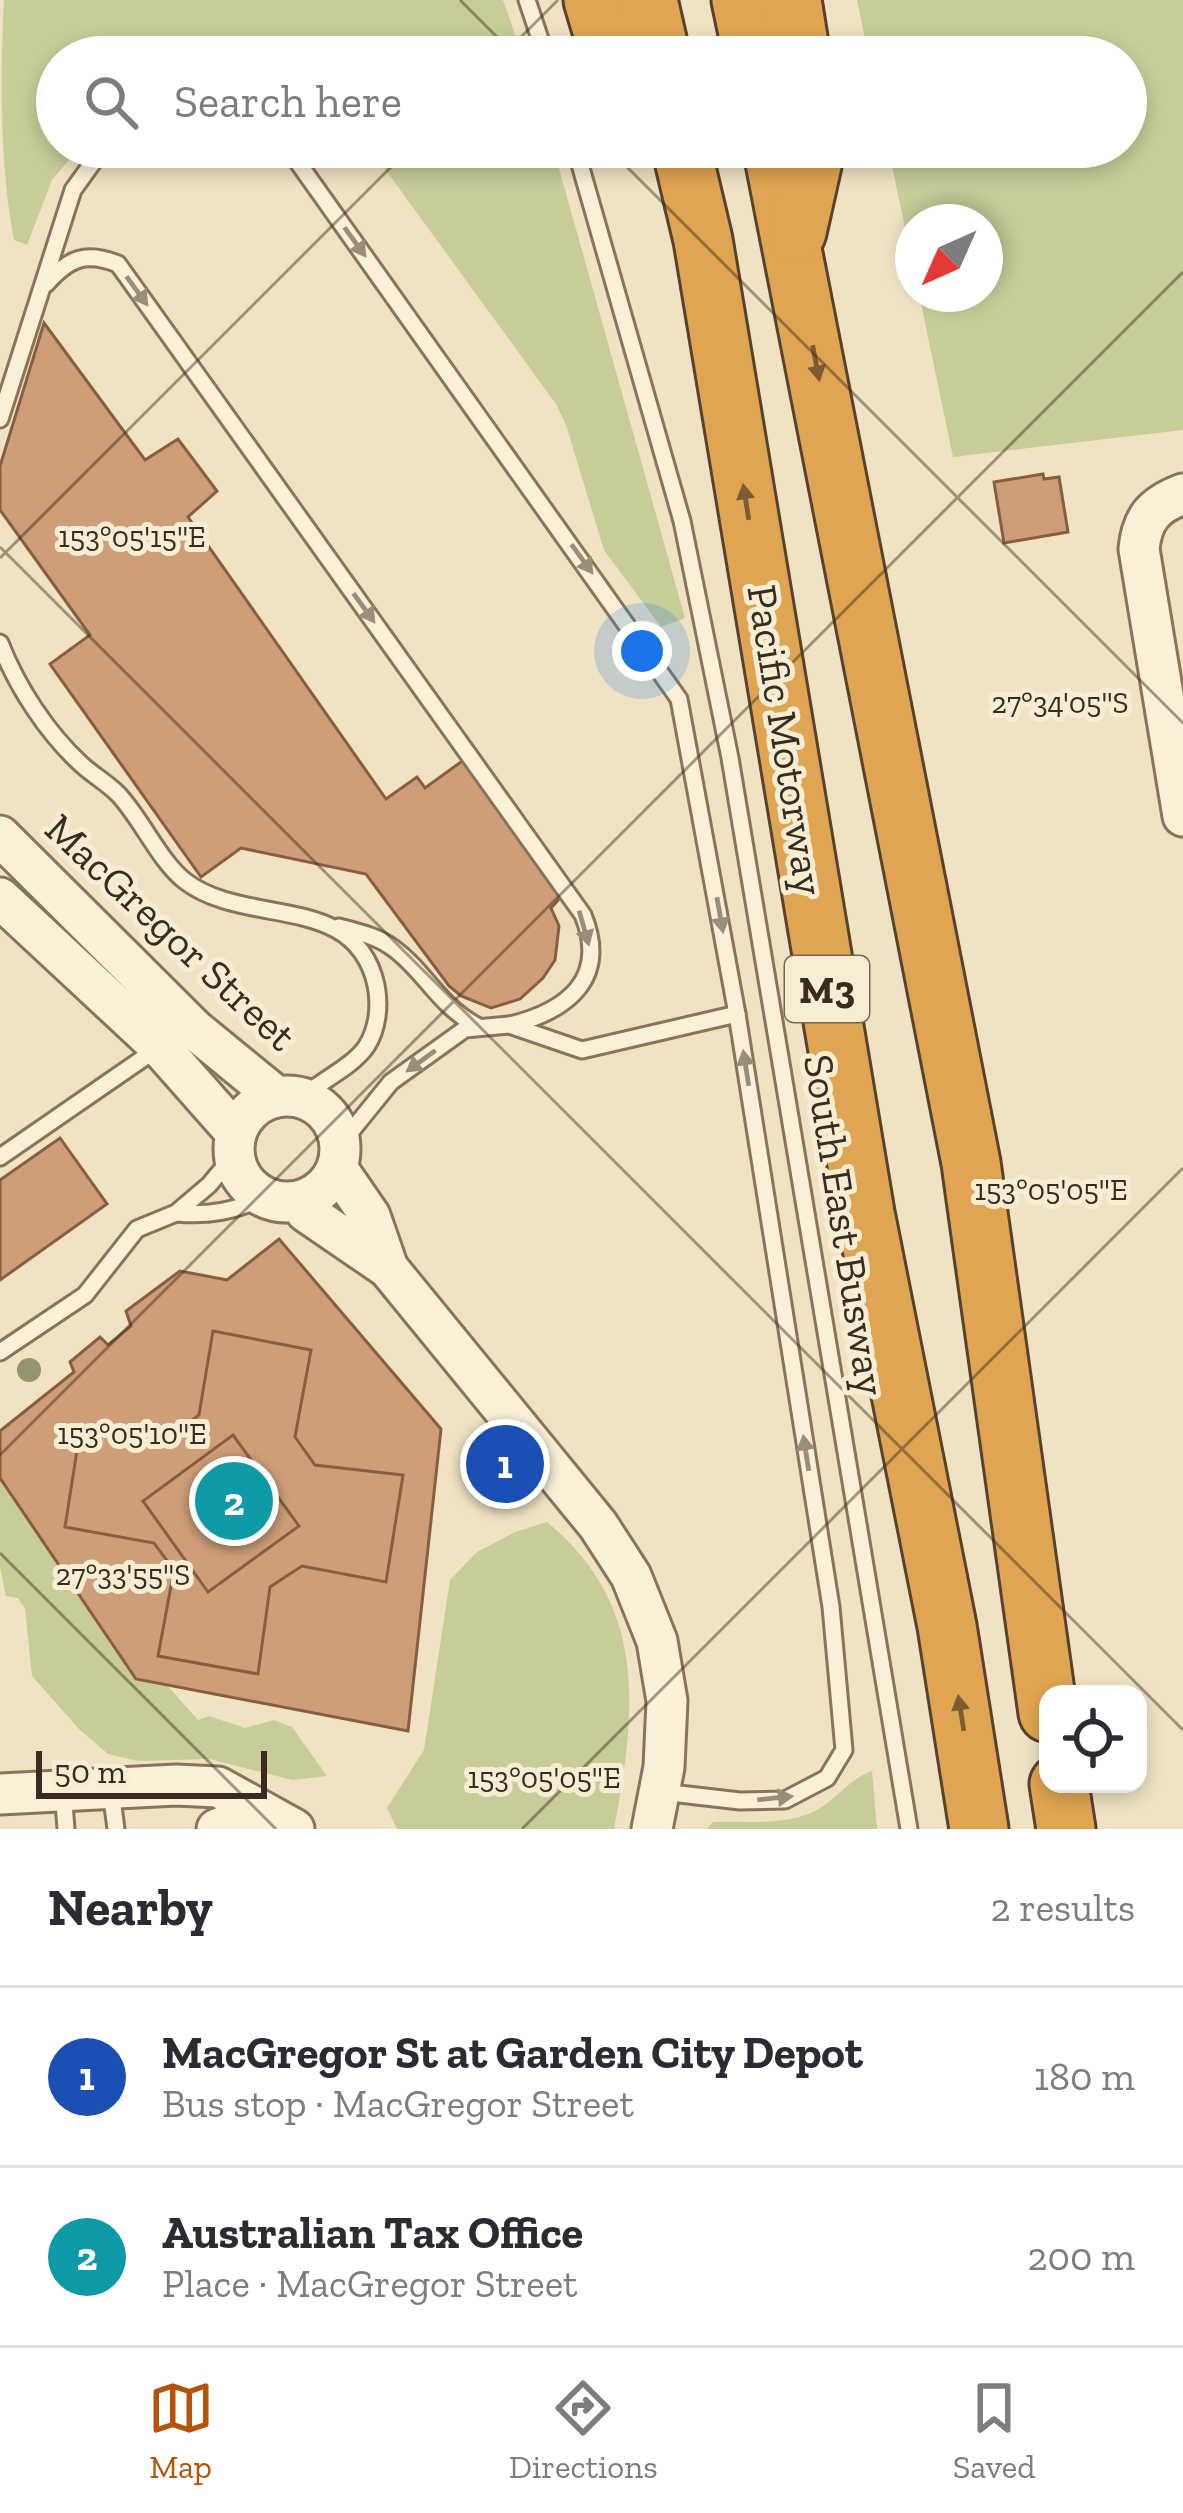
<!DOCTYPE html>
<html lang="en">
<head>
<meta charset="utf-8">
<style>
  :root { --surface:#fff; --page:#f7f7f7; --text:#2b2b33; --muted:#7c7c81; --line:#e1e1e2; --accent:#b45309 }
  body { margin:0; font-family:"Zilla Slab",serif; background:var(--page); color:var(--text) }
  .controls { position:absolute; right:36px; bottom:36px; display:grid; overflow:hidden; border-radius:24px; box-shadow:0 6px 18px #0003 }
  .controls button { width:108px; height:108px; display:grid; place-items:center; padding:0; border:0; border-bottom:3px solid var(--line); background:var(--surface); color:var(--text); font:60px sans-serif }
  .compass { position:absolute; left:895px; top:204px; width:108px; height:108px; border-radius:50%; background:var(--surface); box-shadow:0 6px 18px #0003; rotate:225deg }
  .scale { position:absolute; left:36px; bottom:30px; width:231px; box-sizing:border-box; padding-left:12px; border:6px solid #392c1e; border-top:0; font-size:33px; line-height:42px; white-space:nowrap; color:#392c1e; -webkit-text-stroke:9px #f6edd3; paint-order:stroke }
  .you { position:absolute; left:642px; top:651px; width:42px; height:42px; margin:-30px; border:9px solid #fff; border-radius:50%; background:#1a73e8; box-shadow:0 0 0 18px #1a73e833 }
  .badge { display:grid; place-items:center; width:78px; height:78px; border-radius:50%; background:var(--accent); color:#fff; font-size:39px; font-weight:700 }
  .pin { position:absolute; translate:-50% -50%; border:6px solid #fff; box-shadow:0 3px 12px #0006 }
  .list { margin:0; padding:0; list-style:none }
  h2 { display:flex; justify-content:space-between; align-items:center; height:156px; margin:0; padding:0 48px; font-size:51px }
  h2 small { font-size:39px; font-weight:400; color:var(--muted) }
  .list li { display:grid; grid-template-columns:78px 1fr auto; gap:36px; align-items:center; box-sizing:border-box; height:180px; padding:0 48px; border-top:3px solid var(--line) }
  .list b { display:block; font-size:45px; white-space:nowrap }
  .list p { margin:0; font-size:39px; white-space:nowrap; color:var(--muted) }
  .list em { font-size:39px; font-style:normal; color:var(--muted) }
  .icon { flex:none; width:66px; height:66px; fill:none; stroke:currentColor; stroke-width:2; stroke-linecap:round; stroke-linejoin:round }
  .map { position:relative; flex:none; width:1183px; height:1829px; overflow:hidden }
  .search { position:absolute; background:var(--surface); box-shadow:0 6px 18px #0003; left:36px; right:36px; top:36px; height:132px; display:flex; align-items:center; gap:30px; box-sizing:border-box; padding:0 42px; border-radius:66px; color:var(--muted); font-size:45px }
  .sheet { height:516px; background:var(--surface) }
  nav { display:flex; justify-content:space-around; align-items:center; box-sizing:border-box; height:168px; border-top:3px solid var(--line); background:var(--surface); font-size:33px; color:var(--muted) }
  nav a { display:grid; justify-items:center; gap:6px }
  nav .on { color:var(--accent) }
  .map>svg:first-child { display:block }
  .green { fill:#c6cd97 }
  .building { fill:#ce9e78; stroke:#895e3f; stroke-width:3 }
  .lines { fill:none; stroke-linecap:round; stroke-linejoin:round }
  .service-casing { stroke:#8a7459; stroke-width:21 }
  .tertiary-casing { stroke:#8a7459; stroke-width:45 }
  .motorway-casing { stroke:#57422e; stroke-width:63 }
  .service { stroke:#f9f0d7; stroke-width:15 }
  .tertiary { stroke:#f9f0d7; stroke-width:39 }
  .motorway { stroke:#e0a552; stroke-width:57 }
  .tree { fill:#93956c }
  .oneway { fill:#998e7a }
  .oneway2 { fill:#7c5c33 }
  .ticks { fill:none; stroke:#392c1e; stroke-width:3; stroke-opacity:0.45 }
  .labels { text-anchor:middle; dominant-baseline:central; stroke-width:10; stroke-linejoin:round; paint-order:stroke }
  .shield { fill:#f6edd3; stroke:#726654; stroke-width:3 }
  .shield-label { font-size:39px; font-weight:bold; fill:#392c1e }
  .street-label { font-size:42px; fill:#392c1e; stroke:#f6edd3 }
  .ticks-label { font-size:30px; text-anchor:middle; fill:#392c1e; stroke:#f6edd3; stroke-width:10; stroke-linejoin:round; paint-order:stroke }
</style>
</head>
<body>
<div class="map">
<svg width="1183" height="1829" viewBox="0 0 1183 1829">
  <rect width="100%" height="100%" fill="#efe3c3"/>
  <g class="green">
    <path d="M4 0H503L523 57H223L209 50 180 47 167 57H57V147H80L52 180 27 245 14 240C0 169 0 75 4 0Z"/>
    <polygon points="857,0 1183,0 1183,430 953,457 919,294 985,294 985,222 913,222 913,266 888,147 1126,147 1126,57 869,57"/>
    <polygon points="369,147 553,147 685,618 661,627 604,550 566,425 556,404"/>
    <polygon points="0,1478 136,1678 166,1684 198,1720 209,1716 245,1728 274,1720 292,1727 327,1776 293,1780 210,1759 138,1761 108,1754 79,1729 32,1676 25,1609 18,1598 6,1596 0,1567"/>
    <path d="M547 1522C649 1606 636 1711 614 1829H397L387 1808 424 1750 450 1580 477 1552 515 1532Z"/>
    <path d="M872 1771 877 1829H707L713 1822C744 1821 789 1826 817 1810 837 1798 851 1778 872 1771Z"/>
  </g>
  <g class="building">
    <polygon points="44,323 145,460 178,439 217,491 188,517 386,799 417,777 425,788 465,759 560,898 551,908 559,926 555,960 543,978 520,999 491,1008 461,996 449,986 366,874 241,848 201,877 50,664 90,635 0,510 0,466"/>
    <polygon points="1043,474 1044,479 1059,477 1068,532 1004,543 994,482"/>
    <polygon points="60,1138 107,1204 0,1280 0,1180"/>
    <polygon points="279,1239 441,1429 408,1731 136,1679 0,1478 0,1431 74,1372 70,1362 100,1337 108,1345 131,1326 126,1311 180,1271 227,1280"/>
    <polygon points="213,1331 311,1350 295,1437 315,1465 403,1475 386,1582 302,1566 270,1587 258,1674 158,1656 174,1570 154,1543 65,1527 81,1425 170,1437 199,1415"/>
    <polygon points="233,1435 299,1526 208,1592 143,1501"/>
  </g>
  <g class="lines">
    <defs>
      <g id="service">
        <polyline points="527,0 546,57"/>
        <polyline points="287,147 679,699 737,1014"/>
        <polyline points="575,147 682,521 730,758 909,1829"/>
        <path d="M46 284C69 258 86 251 118 264L583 915C609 979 567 1011 510 1025"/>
        <polyline points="0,419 73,190 104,147"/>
        <path d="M0 643C17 687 47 733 82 765 93 775 107 783 118 794 141 818 160 862 185 881 246 928 355 891 376 985 380 1005 378 1029 366 1047 351 1068 321 1080 302 1098"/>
        <path d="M339 927C358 932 377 936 393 948 425 971 437 1004 477 1026"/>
        <polyline points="340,1145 391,1082 465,1029 509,1025 582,1050 737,1014 831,1607 844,1750 827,1778 785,1800 740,1801 662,1792"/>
        <polyline points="0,1157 158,1048"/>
        <path d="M176 1213C209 1216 235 1211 264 1197"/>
        <polyline points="0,1352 85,1295 137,1229 176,1213 209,1185 234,1155"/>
        <polyline points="63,1790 66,1829"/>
        <polyline points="111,1791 116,1829"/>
      </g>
      <g id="tertiary">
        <path d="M1183 494C1154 505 1142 518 1139 549L1183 816"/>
        <polyline points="0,836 195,1030 277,1097"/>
        <polyline points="0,898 160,1047 236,1133"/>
        <circle cx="287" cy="1149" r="53"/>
        <polyline points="337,1168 370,1216 388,1268"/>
        <polyline points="300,1201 306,1212 388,1268 598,1525 631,1576 657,1641 667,1701 664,1767 652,1829"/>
        <polyline points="0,1794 176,1785 218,1787 294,1829"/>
        <polyline points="217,1829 259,1813"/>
      </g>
      <g id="motorway">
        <polyline points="593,0 610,57"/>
        <polyline points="648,0 661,57"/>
        <polyline points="741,0 753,57"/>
        <polyline points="792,0 801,57"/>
        <polyline points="681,147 703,240 865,1213 947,1626 979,1829"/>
        <polyline points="772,147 971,1163 1048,1713"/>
        <polyline points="797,232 816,147"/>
        <polyline points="1059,1784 1066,1829"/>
      </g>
    </defs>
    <use href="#service" class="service-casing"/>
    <use href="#tertiary" class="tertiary-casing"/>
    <use href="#motorway" class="motorway-casing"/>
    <use href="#service" class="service"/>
    <use href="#tertiary" class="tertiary"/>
    <use href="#motorway" class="motorway"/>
  </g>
  <circle class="tree" cx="29" cy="1370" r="12"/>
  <defs><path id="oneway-solid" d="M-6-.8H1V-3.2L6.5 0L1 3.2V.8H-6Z" transform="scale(3)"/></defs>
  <g class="oneway">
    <use href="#oneway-solid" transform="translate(355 242) rotate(54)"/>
    <use href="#oneway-solid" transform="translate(137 291) rotate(54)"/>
    <use href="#oneway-solid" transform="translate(582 559) rotate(54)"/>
    <use href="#oneway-solid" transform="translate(364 608) rotate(54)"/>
    <use href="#oneway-solid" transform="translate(720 915) rotate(80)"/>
    <use href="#oneway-solid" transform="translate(584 928) rotate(74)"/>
    <use href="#oneway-solid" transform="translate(421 1061) rotate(144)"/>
    <use href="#oneway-solid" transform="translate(746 1068) rotate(-99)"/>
    <use href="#oneway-solid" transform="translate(806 1453) rotate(-99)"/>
    <use href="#oneway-solid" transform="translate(775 1798) rotate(-6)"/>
  </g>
  <g class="oneway2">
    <use href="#oneway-solid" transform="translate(816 363) rotate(79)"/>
    <use href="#oneway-solid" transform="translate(746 502) rotate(-99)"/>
    <use href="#oneway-solid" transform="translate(961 1713) rotate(-99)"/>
  </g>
  <path class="ticks" d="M460 0 517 57M501 57 558 0M607 147 1183 723M0 547 1183 1730M0 558 411 147M0 1455 1183 272M0 1553 276 1829M522 1829 1183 1168"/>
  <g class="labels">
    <rect class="shield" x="785" y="956" width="84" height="66" rx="9"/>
    <g class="shield-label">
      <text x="827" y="989">M3</text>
    </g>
    <g class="street-label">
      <text transform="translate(786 740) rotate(81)">Pacific Motorway</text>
      <text transform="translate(171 932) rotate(43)">MacGregor Street</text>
      <text transform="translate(845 1225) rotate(81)">South East Busway</text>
    </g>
  </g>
  <g class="ticks-label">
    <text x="132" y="547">153°05'15"E</text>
    <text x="1060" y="713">27°34'05"S</text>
    <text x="1051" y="1200">153°05'05"E</text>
    <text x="132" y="1444">153°05'10"E</text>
    <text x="123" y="1585">27°33'55"S</text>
    <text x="544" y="1788">153°05'05"E</text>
  </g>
</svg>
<div class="controls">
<button><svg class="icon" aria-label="locate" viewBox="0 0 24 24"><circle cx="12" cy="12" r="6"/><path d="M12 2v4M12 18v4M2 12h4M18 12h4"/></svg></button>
</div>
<svg class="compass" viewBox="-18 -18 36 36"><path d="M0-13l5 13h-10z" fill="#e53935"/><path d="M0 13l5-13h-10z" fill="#7c7c81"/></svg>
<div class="scale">50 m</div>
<div class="you"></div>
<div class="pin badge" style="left:505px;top:1464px;background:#1a4fb4">1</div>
<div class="pin badge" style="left:234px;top:1501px;background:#0f9aa8">2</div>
<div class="search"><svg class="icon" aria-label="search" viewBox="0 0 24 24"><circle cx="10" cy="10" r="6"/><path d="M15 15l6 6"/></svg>Search here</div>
</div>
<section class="sheet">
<h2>Nearby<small>2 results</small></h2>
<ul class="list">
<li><span class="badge" style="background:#1a4fb4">1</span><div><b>MacGregor St at Garden City Depot</b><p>Bus stop · MacGregor Street</p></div><em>180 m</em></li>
<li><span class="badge" style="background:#0f9aa8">2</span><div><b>Australian Tax Office</b><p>Place · MacGregor Street</p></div><em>200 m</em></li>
</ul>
</section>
<nav>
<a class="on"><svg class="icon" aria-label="map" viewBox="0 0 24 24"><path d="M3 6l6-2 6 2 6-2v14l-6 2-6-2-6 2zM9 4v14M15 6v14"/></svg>Map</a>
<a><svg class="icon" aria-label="directions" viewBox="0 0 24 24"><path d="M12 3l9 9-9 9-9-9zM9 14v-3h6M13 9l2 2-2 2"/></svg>Directions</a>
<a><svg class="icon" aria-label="saved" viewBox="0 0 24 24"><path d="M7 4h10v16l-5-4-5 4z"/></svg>Saved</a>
</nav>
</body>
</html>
